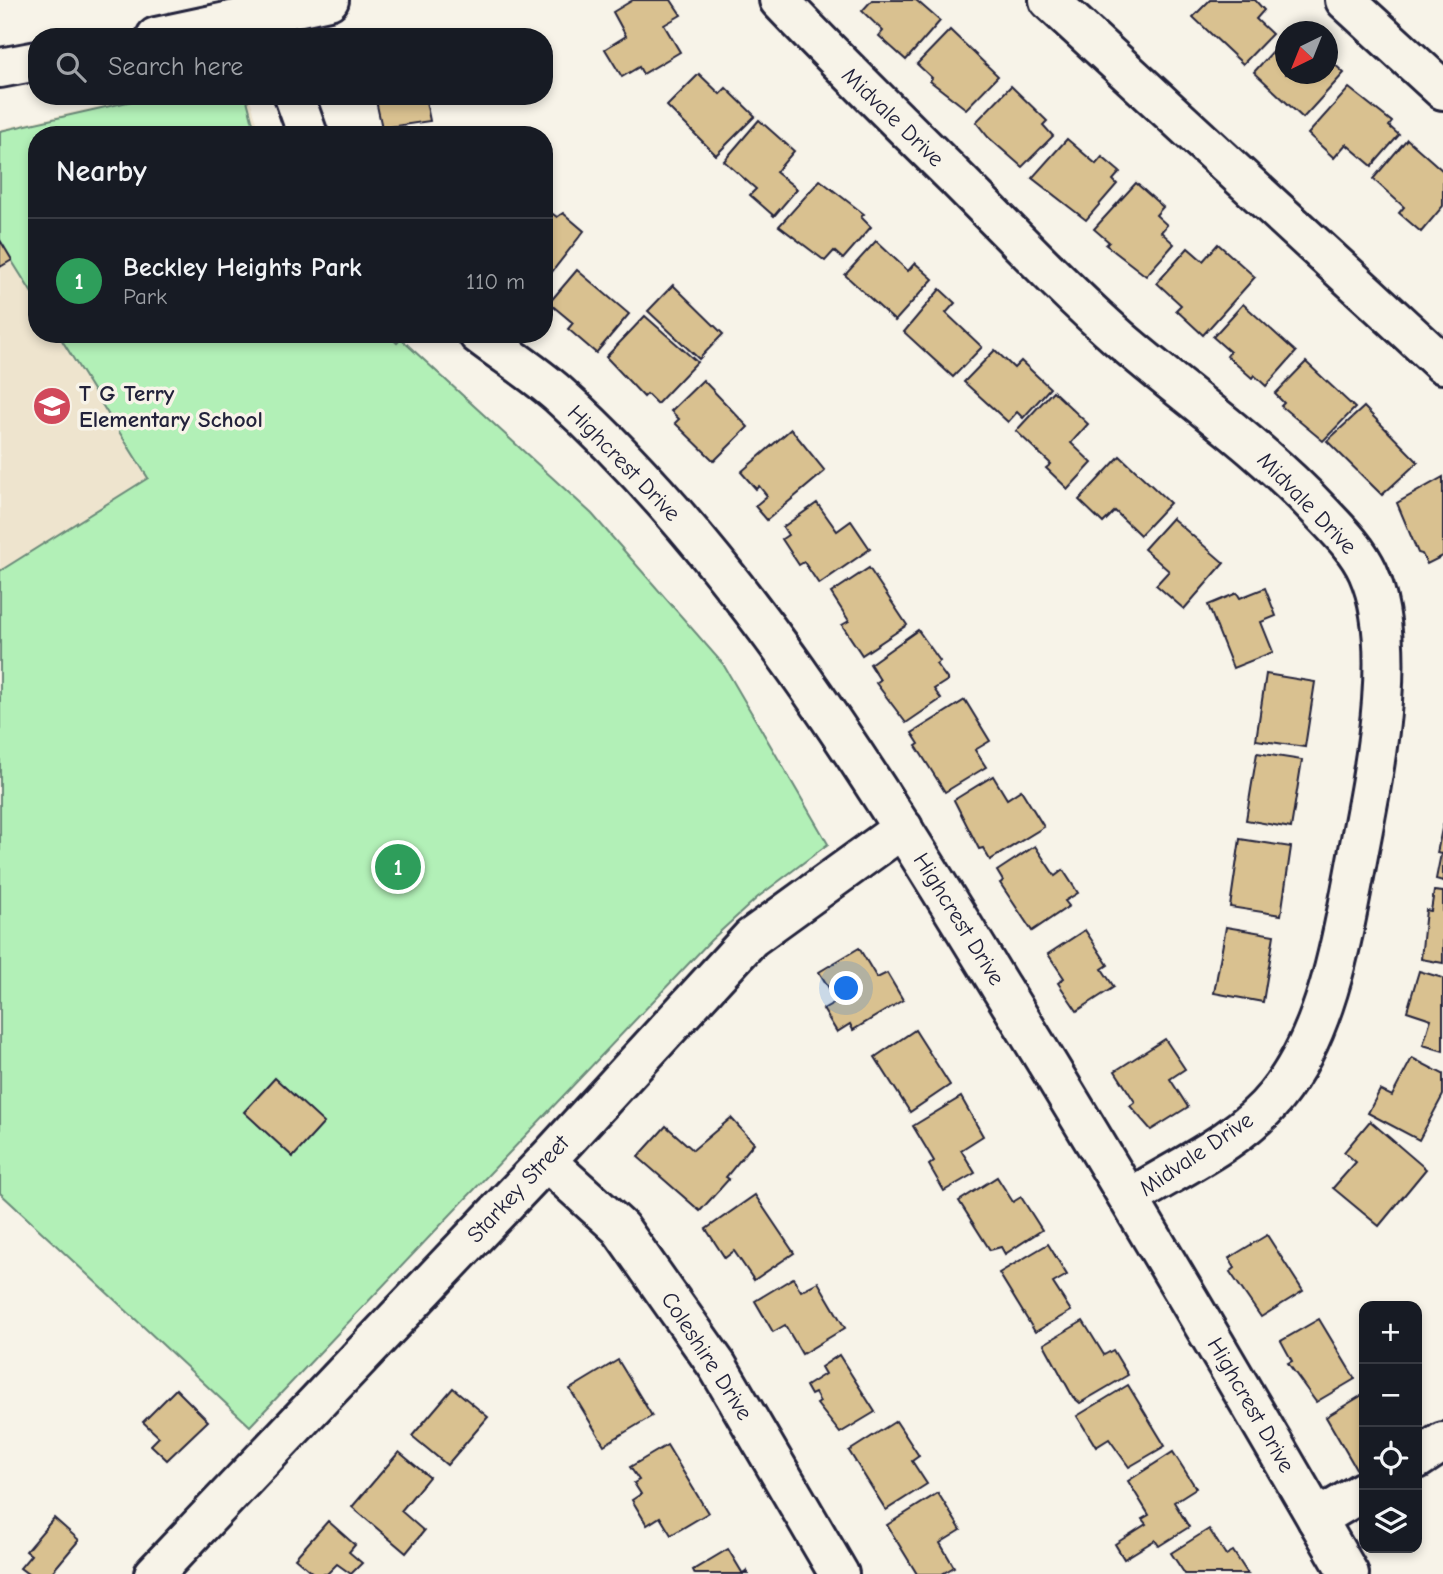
<!DOCTYPE html>
<html lang="en">
<head>
<meta charset="utf-8">
<style>
  :root { --surface:#171b24; --page:#242831; --text:#f1f3f6; --muted:#9ea1a6; --line:#363941; --accent:#1a73e8 }
  body { margin:0; font-family:"Comic Neue",sans-serif; background:var(--page); color:var(--text) }
  .controls { position:absolute; right:21px; bottom:21px; display:grid; overflow:hidden; border-radius:14px; box-shadow:0 4px 10px #0003 }
  .controls button { width:63px; height:63px; display:grid; place-items:center; padding:0; border:0; border-bottom:2px solid var(--line); background:var(--surface); color:var(--text); font:35px sans-serif }
  .compass { position:absolute; left:1275px; top:21px; width:63px; height:63px; border-radius:50%; background:var(--surface); box-shadow:0 4px 10px #0003; rotate:223deg }
  .you { position:absolute; left:847px; top:989px; width:24px; height:24px; margin:-18px; border:5px solid #fff; border-radius:50%; background:#1a73e8; box-shadow:0 0 0 10px #1a73e833 }
  .badge { display:grid; place-items:center; width:46px; height:46px; border-radius:50%; background:var(--accent); color:#fff; font-size:23px; font-weight:700 }
  .pin { position:absolute; translate:-50% -50%; border:4px solid #fff; box-shadow:0 2px 7px #0006 }
  .list { margin:0; padding:0; list-style:none }
  h2 { display:flex; justify-content:space-between; align-items:center; height:91px; margin:0; padding:0 28px; font-size:30px }
  h2 small { font-size:23px; font-weight:400; color:var(--muted) }
  .list li { display:grid; grid-template-columns:46px 1fr auto; gap:21px; align-items:center; box-sizing:border-box; height:126px; padding:0 28px; border-top:2px solid var(--line) }
  .list b { display:block; font-size:26px; white-space:nowrap }
  .list p { margin:0; font-size:23px; white-space:nowrap; color:var(--muted) }
  .list em { font-size:23px; font-style:normal; color:var(--muted) }
  .icon { flex:none; width:38px; height:38px; fill:none; stroke:currentColor; stroke-width:2; stroke-linecap:round; stroke-linejoin:round }
  .map { position:relative; flex:none; width:1443px; height:1574px; overflow:hidden }
  .search { position:absolute; background:var(--surface); box-shadow:0 4px 10px #0003; left:28px; top:28px; width:525px; height:77px; display:flex; align-items:center; gap:18px; box-sizing:border-box; padding:0 24px; border-radius:28px; color:var(--muted); font-size:26px }
  .panel { position:absolute; background:var(--surface); box-shadow:0 4px 10px #0003; left:28px; top:126px; width:525px; height:217px; border-radius:28px }
  .map>svg:first-child { display:block }
  .built { fill:#eee4ce }
  .green { fill:#b2f0b7; stroke:#6a8979; stroke-width:2 }
  .building { fill:#d9c190; stroke:#22223b; stroke-width:2 }
  .lines { fill:none; stroke-linecap:round; stroke-linejoin:round }
  .minor-casing { stroke:#22223b; stroke-width:44 }
  .minor { stroke:#f7f3e8; stroke-width:38 }
  .labels { text-anchor:middle; dominant-baseline:central; stroke-width:7; stroke-linejoin:round; paint-order:stroke }
  .street-label { font-size:23px; fill:#22223b; stroke:#f7f3e8 }
  .poi-label { font-size:23px; font-weight:bold; fill:#22223b; stroke:#f7f3e8; text-anchor:start }
</style>
</head>
<body>
<div class="map">
<svg width="1443" height="1574" viewBox="0 0 1443 1574">
  <rect width="100%" height="100%" fill="#f7f3e8"/>
  <filter id="ink" filterUnits="userSpaceOnUse"><feTurbulence type="fractalNoise" baseFrequency=".0143" numOctaves="2"/><feDisplacementMap in="SourceGraphic" scale="14" xChannelSelector="R" yChannelSelector="G"/><feConvolveMatrix kernelMatrix="1 2 1 2 8 2 1 2 1" color-interpolation-filters="sRGB"/></filter>
  <g filter="url(#ink)">
    <polygon class="built" points="145,96 249,96 261,135 37,135 37,334 397,334 401,339 0,769 0,129"/>
    <g class="green">
      <polygon points="154,96 246,96 256,135 37,135 37,301 0,242 0,131"/>
      <polygon points="58,334 387,334 397,343 401,339 592,514 723,664 828,844 758,897 711,940 250,1426 0,1193 0,571 148,478"/>
    </g>
    <g class="building">
      <polygon points="633,0 671,0 681,15 664,25 680,52 643,74 639,67 622,77 605,49 626,36 613,12"/>
      <polygon points="872,0 916,0 940,21 906,60 879,36 883,31 862,11"/>
      <polygon points="1210,0 1255,0 1264,10 1256,19 1272,34 1243,64 1193,17"/>
      <polygon points="950,30 998,76 966,109 930,81 932,78 917,64"/>
      <polygon points="1285,38 1286,74 1328,74 1328,58 1344,73 1303,118 1254,72"/>
      <polygon points="699,74 720,94 726,88 755,116 716,155 667,106"/>
      <polygon points="1011,86 1047,121 1043,125 1053,136 1022,167 988,137 976,122"/>
      <polygon points="1349,88 1392,122 1389,126 1399,135 1372,166 1346,144 1334,158 1308,134"/>
      <polygon points="375,96 425,96 430,121 382,128"/>
      <polygon points="759,120 794,151 776,172 797,189 774,216 750,195 756,189 724,161"/>
      <polygon points="1067,139 1096,164 1102,157 1120,172 1113,180 1117,184 1086,220 1032,178"/>
      <polygon points="1407,139 1443,171 1443,206 1421,232 1399,213 1404,207 1373,179"/>
      <polygon points="820,180 864,214 861,217 871,227 843,259 834,251 825,261 779,226"/>
      <polygon points="1136,183 1163,207 1156,215 1167,225 1161,232 1174,244 1146,276 1106,245 1109,242 1094,229"/>
      <polygon points="550,212 557,217 563,213 584,231 544,282 544,218"/>
      <polygon points="0,240 12,260 0,267"/>
      <polygon points="876,241 908,271 915,263 933,279 895,321 845,275"/>
      <polygon points="1218,244 1255,277 1203,335 1176,310 1181,305 1157,283 1188,248 1203,261"/>
      <polygon points="577,270 629,314 596,353 568,329 573,323 549,303"/>
      <polygon points="673,285 723,334 699,359 648,311"/>
      <polygon points="940,289 955,303 946,313 982,347 953,377 904,332"/>
      <polygon points="1243,304 1296,352 1266,386 1254,375 1252,378 1227,356 1230,352 1213,337"/>
      <polygon points="645,316 697,362 657,404 647,394 644,397 606,357"/>
      <polygon points="995,350 1014,368 1021,361 1050,388 1023,418 1017,412 1008,422 964,382"/>
      <polygon points="1306,362 1355,408 1323,441 1281,406 1284,403 1275,394"/>
      <polygon points="703,380 748,427 714,461 675,423 679,419 671,411"/>
      <polygon points="1053,391 1088,424 1071,443 1092,463 1068,489 1046,468 1051,464 1016,431"/>
      <polygon points="1364,407 1418,462 1382,495 1327,441"/>
      <polygon points="791,429 825,471 767,520 755,506 767,496 759,486 756,489 741,472"/>
      <polygon points="1120,456 1170,503 1140,535 1115,511 1103,523 1079,500"/>
      <polygon points="1443,477 1443,556 1427,564 1422,554 1418,553 1397,503"/>
      <polygon points="817,503 837,531 851,521 870,549 819,584 804,562 799,565 782,539 788,535 783,527"/>
      <polygon points="1172,518 1224,563 1184,609 1156,585 1169,571 1144,549"/>
      <polygon points="869,568 907,625 862,655 842,625 849,621 831,593"/>
      <polygon points="1265,588 1276,616 1261,622 1273,652 1233,668 1208,605 1237,593 1240,598"/>
      <polygon points="918,630 940,661 936,664 948,680 934,689 941,699 906,723 876,683 880,680 870,664"/>
      <polygon points="1266,674 1315,682 1305,747 1256,740"/>
      <polygon points="965,700 990,741 975,750 986,767 945,792 916,746 919,744 912,733"/>
      <polygon points="1257,753 1302,760 1291,828 1246,820"/>
      <polygon points="993,776 1007,799 1021,790 1044,827 990,860 983,848 979,849 954,800"/>
      <polygon points="1443,824 1443,881 1436,879 1441,854 1437,853"/>
      <polygon points="1240,839 1291,847 1281,915 1230,907"/>
      <polygon points="1035,846 1055,876 1063,870 1078,893 1065,901 1069,906 1032,931 1000,883 1003,881 997,871"/>
      <polygon points="1434,891 1443,892 1443,963 1421,959 1426,910 1431,911"/>
      <polygon points="1226,927 1274,935 1263,1002 1214,993"/>
      <polygon points="1085,930 1108,965 1102,969 1114,987 1077,1011 1058,983 1064,978 1048,954"/>
      <polygon points="859,948 877,978 887,973 903,1000 853,1030 850,1024 837,1032 823,1009 837,1001 819,972"/>
      <polygon points="1419,971 1443,978 1443,1051 1423,1045 1431,1019 1407,1011"/>
      <polygon points="915,1030 950,1085 910,1112 875,1057"/>
      <polygon points="1165,1039 1185,1069 1170,1079 1188,1107 1151,1130 1130,1106 1135,1102 1115,1071"/>
      <polygon points="1412,1058 1443,1074 1443,1095 1419,1140 1368,1113 1380,1090 1392,1096"/>
      <polygon points="275,1078 324,1123 293,1157 244,1112"/>
      <polygon points="961,1097 983,1136 961,1150 975,1173 944,1191 929,1165 934,1161 913,1126"/>
      <polygon points="731,1118 754,1143 726,1177 729,1179 700,1211 638,1157 666,1126 693,1150"/>
      <polygon points="1370,1121 1426,1169 1379,1226 1333,1188 1356,1162 1344,1152"/>
      <polygon points="997,1177 1013,1202 1021,1197 1042,1230 1005,1254 1001,1247 990,1250 959,1201"/>
      <polygon points="755,1195 794,1253 754,1280 734,1251 725,1258 706,1229"/>
      <polygon points="1267,1235 1303,1291 1261,1317 1230,1272 1235,1268 1229,1258"/>
      <polygon points="1048,1244 1067,1275 1053,1283 1071,1311 1035,1332 999,1273"/>
      <polygon points="793,1278 801,1291 818,1282 845,1328 802,1354 785,1325 773,1332 755,1301"/>
      <polygon points="1319,1319 1355,1379 1316,1402 1288,1363 1292,1361 1281,1341"/>
      <polygon points="1083,1321 1104,1355 1113,1350 1128,1375 1080,1403 1073,1397 1044,1344"/>
      <polygon points="839,1355 875,1412 840,1433 817,1404 820,1402 815,1393 811,1395 806,1386 825,1374 821,1367"/>
      <polygon points="618,1360 652,1416 604,1445 570,1389"/>
      <polygon points="1128,1385 1165,1446 1129,1467 1109,1439 1096,1447 1077,1416"/>
      <polygon points="453,1388 488,1417 447,1465 412,1436"/>
      <polygon points="176,1389 208,1421 167,1460 151,1445 159,1437 143,1422"/>
      <polygon points="1364,1394 1364,1475 1361,1477 1326,1417"/>
      <polygon points="896,1421 919,1456 912,1461 927,1484 886,1510 849,1451"/>
      <polygon points="667,1445 708,1513 671,1535 660,1517 647,1525 632,1500 641,1494 634,1483 639,1480 630,1467"/>
      <polygon points="399,1452 429,1477 401,1511 424,1531 406,1553 352,1507"/>
      <polygon points="1173,1452 1196,1488 1174,1502 1189,1527 1159,1546 1155,1540 1124,1559 1115,1544 1146,1524 1142,1519 1149,1515 1128,1481"/>
      <polygon points="938,1493 961,1530 940,1543 954,1567 942,1574 917,1574 887,1525"/>
      <polygon points="54,1518 79,1540 53,1571 56,1574 28,1574 20,1568 31,1555 26,1551"/>
      <polygon points="328,1521 355,1545 349,1552 362,1563 351,1574 337,1564 327,1574 314,1574 295,1558"/>
      <polygon points="1209,1529 1226,1555 1233,1551 1248,1574 1185,1574 1171,1553"/>
      <polygon points="728,1549 743,1574 747,1571 748,1574 695,1574 693,1570"/>
    </g>
    <g class="lines">
      <defs>
        <g id="minor">
          <path d="M779 0C836 60 895 118 954 176 1009 231 1062 288 1120 339 1187 397 1260 447 1320 511 1338 530 1357 548 1368 572 1403 651 1370 788 1355 871 1341 946 1325 1035 1276 1096 1240 1141 1178 1168 1130 1198"/>
          <polyline points="1049,0 1443,364"/>
          <polyline points="1345,0 1443,90"/>
          <polyline points="156,37 329,0"/>
          <polyline points="0,68 37,61"/>
          <polyline points="294,96 308,135"/>
          <path d="M478 334C504 354 533 372 558 394 738 556 875 782 1001 988 1120 1181 1235 1377 1349 1574"/>
          <polyline points="546,1161 620,1228 718,1367 839,1574"/>
          <polyline points="1417,1459 1443,1442"/>
          <polyline points="1317,1519 1364,1491"/>
          <polyline points="154,1574 546,1161 751,938 903,828"/>
        </g>
      </defs>
      <use href="#minor" class="minor-casing"/>
      <use href="#minor" class="minor"/>
    </g>
  </g>
  <defs>
    <symbol id="school-disc" viewBox="-11 -11 22 22"><circle r="9.5" fill="#d1495b" stroke="#f7f3e8"/><path d="M0-5L7-2L0 1L-7-2ZM-4 1L0 2.5L4 1V4Q0 6-4 4Z" fill="#fff"/></symbol>
  </defs>
  <g fill-rule="evenodd">
    <use href="#school-disc" x="30" y="384" width="44" height="44"/>
  </g>
  <g class="labels">
    <g class="street-label">
      <text transform="translate(893 117) rotate(44)">Midvale Drive</text>
      <text transform="translate(624 463) rotate(46)">Highcrest Drive</text>
      <text transform="translate(1307 503) rotate(46)">Midvale Drive</text>
      <text transform="translate(959 919) rotate(58)">Highcrest Drive</text>
      <text transform="translate(1196 1154) rotate(-34)">Midvale Drive</text>
      <text transform="translate(518 1189) rotate(-47)">Starkey Street</text>
      <text transform="translate(707 1356) rotate(57)">Coleshire Drive</text>
      <text transform="translate(1251 1405) rotate(60)">Highcrest Drive</text>
    </g>
    <g class="poi-label">
      <text x="79" y="393">T G Terry<tspan x="79" dy="26">Elementary School</tspan></text>
    </g>
  </g>
</svg>
<div class="controls">
<button>+</button>
<button>−</button>
<button><svg class="icon" aria-label="locate" viewBox="0 0 24 24"><circle cx="12" cy="12" r="6"/><path d="M12 2v4M12 18v4M2 12h4M18 12h4"/></svg></button>
<button><svg class="icon" aria-label="layers" viewBox="0 0 24 24"><path d="M12 4l9 5-9 5-9-5zM3 14l9 5 9-5"/></svg></button>
</div>
<svg class="compass" viewBox="-18 -18 36 36"><path d="M0-13l5 13h-10z" fill="#e53935"/><path d="M0 13l5-13h-10z" fill="#9ea1a6"/></svg>
<div class="you"></div>
<div class="pin badge" style="left:398px;top:867px;background:#2e9e5b">1</div>
<div class="search"><svg class="icon" aria-label="search" viewBox="0 0 24 24"><circle cx="10" cy="10" r="6"/><path d="M15 15l6 6"/></svg>Search here</div>
<section class="panel">
<h2>Nearby<small></small></h2>
<ul class="list">
<li><span class="badge" style="background:#2e9e5b">1</span><div><b>Beckley Heights Park</b><p>Park</p></div><em>110 m</em></li>
</ul>
</section>
</div>
</body>
</html>
